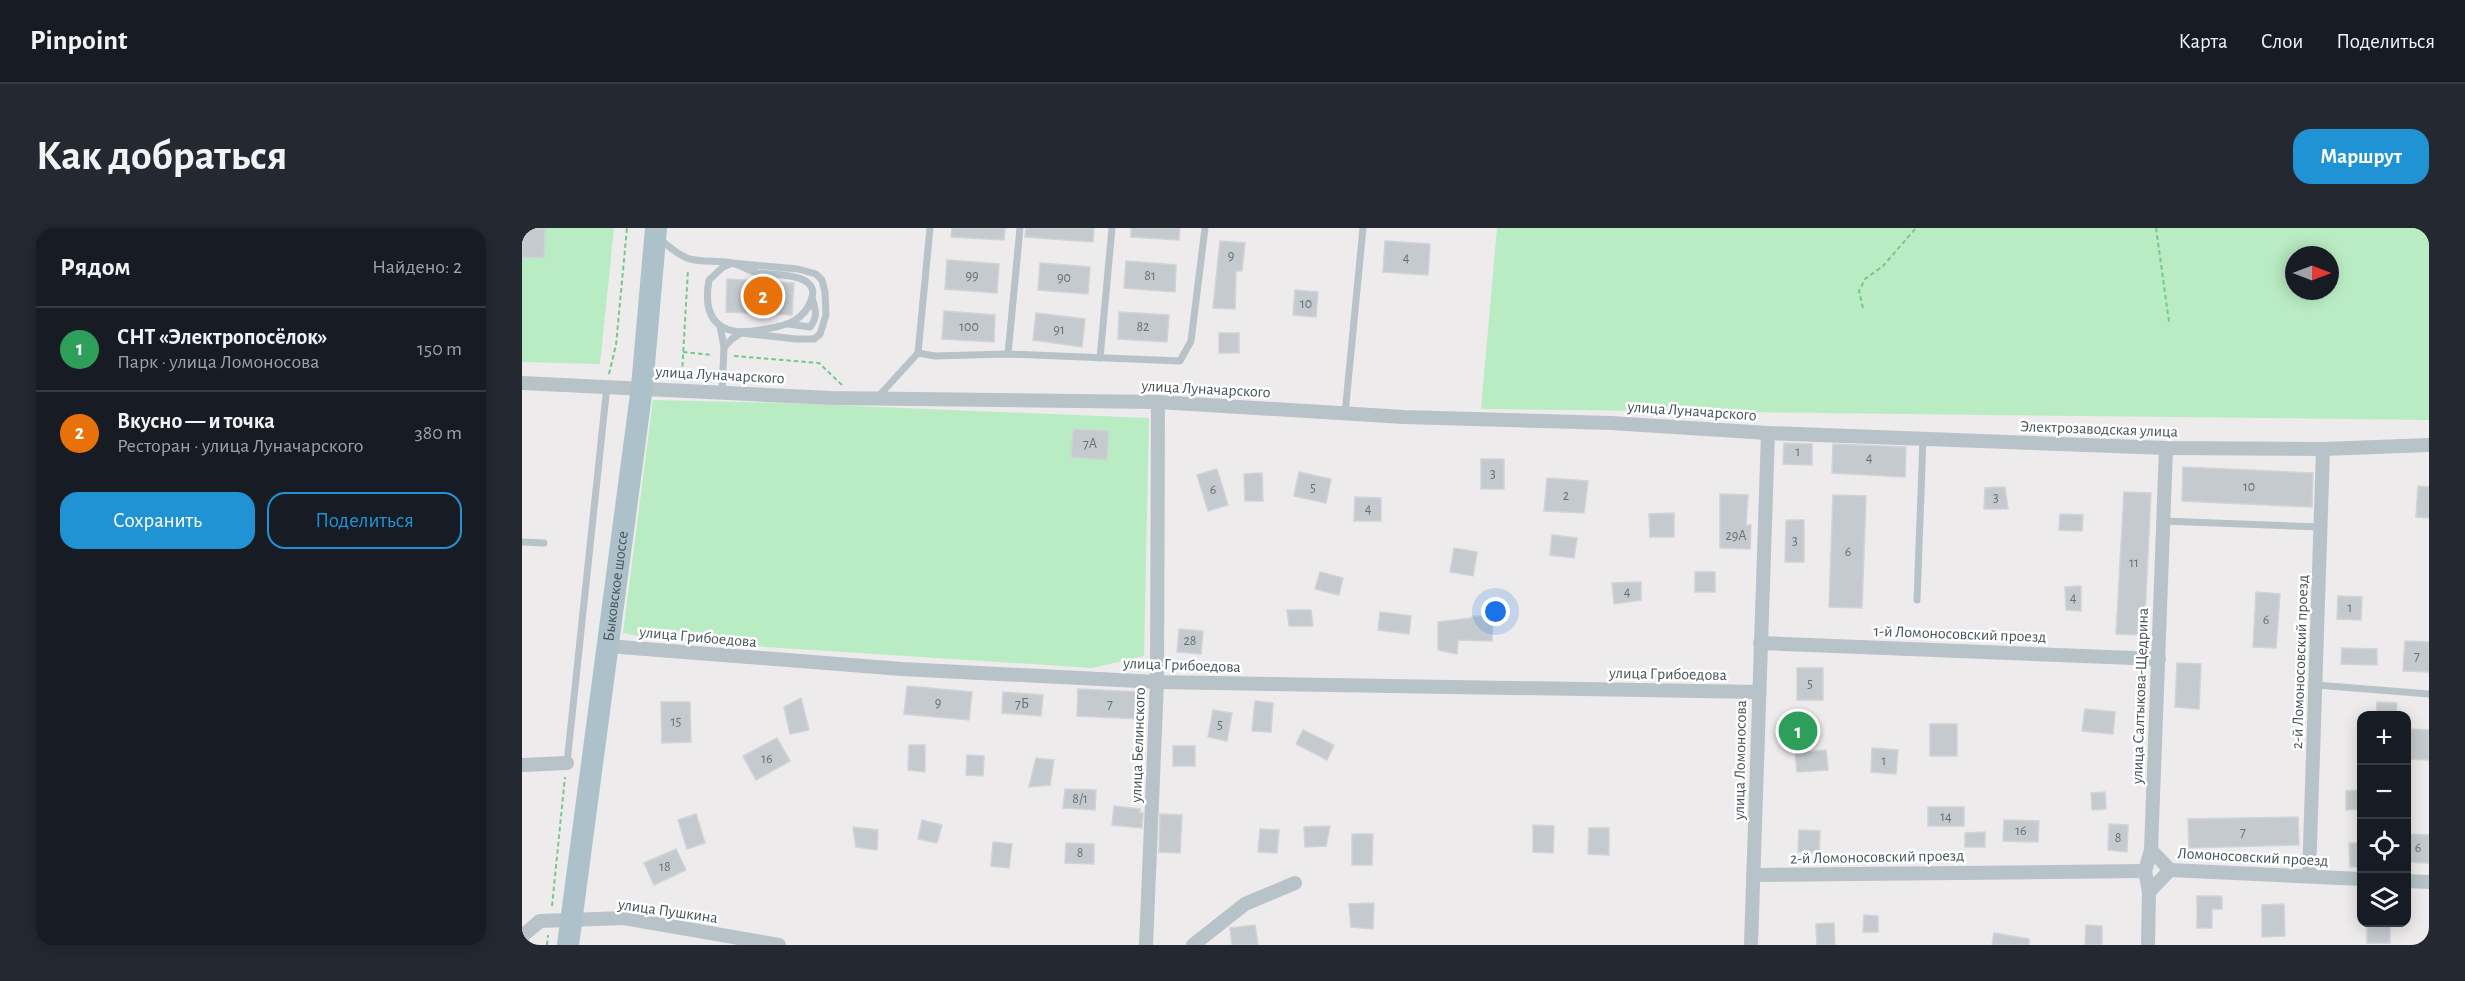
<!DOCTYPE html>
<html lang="ru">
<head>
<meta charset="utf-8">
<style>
  :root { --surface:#171b24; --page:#242831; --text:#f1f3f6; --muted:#9ea1a6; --line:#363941; --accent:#1f93d4 }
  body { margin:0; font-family:"Alegreya Sans",sans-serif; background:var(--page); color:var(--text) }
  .controls { position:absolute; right:18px; bottom:18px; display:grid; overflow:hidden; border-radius:12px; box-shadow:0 3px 15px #0003 }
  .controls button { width:54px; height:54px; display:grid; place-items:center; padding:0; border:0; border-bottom:2px solid var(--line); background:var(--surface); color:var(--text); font:30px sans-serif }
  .compass { position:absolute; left:1763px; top:18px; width:54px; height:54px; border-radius:50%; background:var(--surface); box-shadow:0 3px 15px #0003; rotate:90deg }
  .you { position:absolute; left:974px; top:384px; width:21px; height:21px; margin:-15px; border:4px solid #fff; border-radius:50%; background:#1a73e8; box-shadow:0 0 0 9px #1a73e833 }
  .badge { display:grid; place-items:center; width:39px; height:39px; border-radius:50%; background:var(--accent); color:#fff; font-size:20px; font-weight:700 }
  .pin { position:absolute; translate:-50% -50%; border:3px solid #fff; box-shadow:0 2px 6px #0006 }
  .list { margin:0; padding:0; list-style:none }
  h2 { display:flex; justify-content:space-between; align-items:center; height:78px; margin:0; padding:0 24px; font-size:26px }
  h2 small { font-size:20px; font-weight:400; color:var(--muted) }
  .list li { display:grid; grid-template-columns:39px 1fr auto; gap:18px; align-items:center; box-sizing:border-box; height:84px; padding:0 24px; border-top:2px solid var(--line) }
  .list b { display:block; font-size:22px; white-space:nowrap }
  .list p { margin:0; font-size:20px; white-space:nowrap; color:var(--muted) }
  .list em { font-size:20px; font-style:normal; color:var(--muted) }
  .actions { display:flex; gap:12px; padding:18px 24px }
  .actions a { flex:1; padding:14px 0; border:2px solid var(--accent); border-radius:18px; text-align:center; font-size:21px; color:var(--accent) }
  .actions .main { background:var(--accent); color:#fff }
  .icon { flex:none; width:33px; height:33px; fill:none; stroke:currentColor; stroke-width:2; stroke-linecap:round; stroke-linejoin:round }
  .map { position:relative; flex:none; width:1907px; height:717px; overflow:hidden; border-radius:18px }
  header { display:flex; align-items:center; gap:36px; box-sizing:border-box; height:84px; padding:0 30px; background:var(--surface); border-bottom:2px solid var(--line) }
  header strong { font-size:28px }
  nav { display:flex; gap:33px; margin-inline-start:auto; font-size:21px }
  .intro { display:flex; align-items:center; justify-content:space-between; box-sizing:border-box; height:144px; padding:0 36px }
  h1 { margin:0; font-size:42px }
  .button { padding:15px 27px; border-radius:18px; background:var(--accent); color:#fff; font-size:21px; font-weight:700 }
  main { display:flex; gap:36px; padding:0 36px }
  aside { flex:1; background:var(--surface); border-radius:18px; box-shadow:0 3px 15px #0003 }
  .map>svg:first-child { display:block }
  .green { fill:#baecc3; fill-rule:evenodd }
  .building { fill:#c5cace; stroke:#d0d3d7; stroke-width:1.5 }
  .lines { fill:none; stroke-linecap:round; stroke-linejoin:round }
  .path { stroke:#74c88e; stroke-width:2; stroke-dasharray:4.5 3; stroke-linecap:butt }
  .service { stroke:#b7c3c8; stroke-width:7 }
  .minor { stroke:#b7c3c8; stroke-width:14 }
  .primary { stroke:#acc1ca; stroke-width:22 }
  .labels { text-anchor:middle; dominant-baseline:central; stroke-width:5; stroke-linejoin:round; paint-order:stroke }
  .number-label { font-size:14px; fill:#657176 }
  .street-label { font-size:16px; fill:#455358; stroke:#fff }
</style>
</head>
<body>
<header>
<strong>Pinpoint</strong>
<nav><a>Карта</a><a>Слои</a><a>Поделиться</a></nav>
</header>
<div class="intro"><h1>Как добраться</h1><a class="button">Маршрут</a></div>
<main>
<aside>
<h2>Рядом<small>Найдено: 2</small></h2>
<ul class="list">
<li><span class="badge" style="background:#2e9e5b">1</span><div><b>СНТ «Электропосёлок»</b><p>Парк · улица Ломоносова</p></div><em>150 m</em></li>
<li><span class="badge" style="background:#e8710a">2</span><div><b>Вкусно — и точка</b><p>Ресторан · улица Луначарского</p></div><em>380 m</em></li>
</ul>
<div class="actions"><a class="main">Сохранить</a><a>Поделиться</a></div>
</aside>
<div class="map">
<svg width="1907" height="717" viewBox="0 0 1907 717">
  <rect width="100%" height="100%" fill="#eeebec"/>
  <g class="green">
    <polygon points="0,0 92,0 78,136 0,134"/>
    <path d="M975 0H1907V192L959 181ZM1772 27H1808V63H1772Z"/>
    <polygon points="131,172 259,175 627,190 622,428 570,440 137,412 101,405"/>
  </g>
  <g class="building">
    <polygon points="0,0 23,1 22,30 0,29"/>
    <polygon points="430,0 483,0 482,12 429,9"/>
    <polygon points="504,0 572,0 571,14 503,9"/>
    <polygon points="609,0 658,0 657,12 609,9"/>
    <polygon points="698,13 723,15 720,43 714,43 713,81 691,80"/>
    <polygon points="863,13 908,16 906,47 861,44"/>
    <polygon points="425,32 477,36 475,65 423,61"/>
    <polygon points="604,33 654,37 653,64 602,60"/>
    <polygon points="518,35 568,39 566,66 516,62"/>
    <polygon points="205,51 272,55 270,87 204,84"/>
    <polygon points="773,62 796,64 794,89 771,87"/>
    <polygon points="422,83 473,87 472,114 420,111"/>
    <polygon points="597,84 647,87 645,114 596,111"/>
    <polygon points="514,85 563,91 560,119 511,112"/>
    <rect x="697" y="105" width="20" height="20"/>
    <polygon points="551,201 587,203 585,232 549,229"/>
    <polygon points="1262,215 1290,216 1290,237 1261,236"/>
    <polygon points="1311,216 1384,219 1383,249 1310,245"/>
    <rect x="959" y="231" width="23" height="30"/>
    <polygon points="1661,239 1791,245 1790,279 1660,273"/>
    <polygon points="695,241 706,277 686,283 675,247"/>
    <polygon points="777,244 809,251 804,275 772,268"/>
    <polygon points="740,245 741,273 723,273 722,246"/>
    <polygon points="1025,250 1066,253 1062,285 1022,283"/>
    <polygon points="1896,258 1907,259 1907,290 1894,289"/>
    <polygon points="1483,259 1486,281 1462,281 1463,260"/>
    <polygon points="1602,264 1629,265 1622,407 1594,406"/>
    <polygon points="1198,266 1226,267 1224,297 1229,297 1228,321 1198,320"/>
    <polygon points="1311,267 1344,268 1340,380 1307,379"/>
    <polygon points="833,269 859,270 859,293 832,293"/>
    <polygon points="1152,285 1152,309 1128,309 1127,286"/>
    <polygon points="1538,286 1561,287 1560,303 1537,302"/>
    <polygon points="1264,292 1282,292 1282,334 1263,334"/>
    <polygon points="1030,307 1055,310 1052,330 1028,327"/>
    <polygon points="932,320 955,324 951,348 928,344"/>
    <polygon points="798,344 821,350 817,367 793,361"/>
    <rect x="1173" y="344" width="20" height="20"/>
    <polygon points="1119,354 1119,372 1092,376 1090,355"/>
    <polygon points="1559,358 1559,383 1544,382 1543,359"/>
    <polygon points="1734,364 1758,366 1754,420 1731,419"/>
    <polygon points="1816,368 1840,369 1839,392 1815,391"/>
    <polygon points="765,382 789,382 791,398 767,398"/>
    <polygon points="858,384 889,388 887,406 856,402"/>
    <polygon points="950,388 971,389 970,413 936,412 935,426 916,422 916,394 950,390"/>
    <polygon points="657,401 681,403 679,426 655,424"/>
    <polygon points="1883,413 1907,414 1907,444 1881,443"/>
    <polygon points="1820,420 1855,421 1855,437 1819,436"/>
    <polygon points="1655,435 1679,436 1677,481 1653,479"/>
    <rect x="1275" y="440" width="26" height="32"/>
    <polygon points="385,458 450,464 447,492 382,486"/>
    <polygon points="556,461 620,464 619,491 555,488"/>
    <polygon points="481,464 521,467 519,488 480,485"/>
    <polygon points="279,470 287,502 268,506 262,479"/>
    <polygon points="733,473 751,475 749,504 730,503"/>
    <polygon points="139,474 168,474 169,514 140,515"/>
    <polygon points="1855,474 1875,475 1874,488 1854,488"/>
    <polygon points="1563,481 1593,484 1591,506 1560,503"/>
    <polygon points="691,482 710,485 705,513 686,509"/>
    <rect x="1408" y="496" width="27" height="32"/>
    <polygon points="1887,501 1907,502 1907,532 1886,531"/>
    <polygon points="781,502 812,517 805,532 774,516"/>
    <polygon points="255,510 268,533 234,552 221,528"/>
    <polygon points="387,517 403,517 403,544 386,542"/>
    <rect x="651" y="518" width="22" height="20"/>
    <polygon points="1350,520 1376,522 1374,546 1349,544"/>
    <polygon points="1304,522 1306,542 1275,544 1273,525"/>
    <polygon points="445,527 462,528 461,548 444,547"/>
    <polygon points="514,530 532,532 528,557 507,559"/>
    <polygon points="543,561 574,562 573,582 541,580"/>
    <polygon points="1837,562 1838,581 1824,582 1824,563"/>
    <polygon points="1583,564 1584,581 1570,582 1569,565"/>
    <polygon points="592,578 618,581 618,585 621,585 620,600 590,597"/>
    <rect x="1406" y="579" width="36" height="19"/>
    <polygon points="174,586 183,615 165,621 156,592"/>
    <polygon points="638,586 660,587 658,625 637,624"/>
    <polygon points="1776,589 1777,617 1667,620 1666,591"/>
    <polygon points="400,592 420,597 415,615 396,611"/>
    <polygon points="1482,592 1517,593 1516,614 1481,613"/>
    <polygon points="1587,596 1606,597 1605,624 1586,622"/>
    <polygon points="1011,597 1032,598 1031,625 1011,624"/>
    <polygon points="808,598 804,618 783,619 782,599"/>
    <polygon points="331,599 356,602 355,622 334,619"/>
    <polygon points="1067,600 1087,600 1087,627 1066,626"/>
    <polygon points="738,601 757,602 755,625 736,624"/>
    <polygon points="1277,602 1298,603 1297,625 1276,624"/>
    <polygon points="1463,604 1463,619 1443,619 1443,605"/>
    <polygon points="830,606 851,606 850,637 830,637"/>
    <polygon points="1884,606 1907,607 1907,635 1884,634"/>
    <polygon points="471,614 490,616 487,640 469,638"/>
    <polygon points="544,615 572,616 572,636 543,635"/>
    <polygon points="1827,615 1839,615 1839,639 1828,639"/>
    <polygon points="154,621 164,642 132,657 122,635"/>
    <polygon points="1675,668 1700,668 1700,681 1690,681 1690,700 1675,700"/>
    <polygon points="852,675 851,701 829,699 827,676"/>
    <polygon points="1762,676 1763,708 1740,709 1740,677"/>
    <polygon points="1342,687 1356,688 1356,704 1341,704"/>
    <rect x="1845" y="694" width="23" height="21"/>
    <polygon points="1312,695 1313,717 1295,717 1294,696"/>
    <polygon points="733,697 736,717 710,717 708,700"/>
    <polygon points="1564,697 1580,698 1580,717 1563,717"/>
    <polygon points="1472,705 1507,711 1507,717 1470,717"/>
  </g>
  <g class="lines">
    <g class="path">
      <polyline points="1634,0 1647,94"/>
      <polyline points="1341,80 1337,63 1343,51 1361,38 1394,0"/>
      <polyline points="161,124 191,127"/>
      <polyline points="212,128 297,135 320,157"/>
      <polyline points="139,145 160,146"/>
      <polyline points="87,146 94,117 105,0"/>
      <polyline points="160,146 166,41"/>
      <polyline points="30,678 43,549"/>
      <polyline points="25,717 26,707"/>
    </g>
    <g class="service">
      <path d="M138 11C146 18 155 26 165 30 178 35 195 32 210 35 219 37 227 43 236 45 252 47 303 44 288 75 285 82 280 88 273 92 263 99 223 106 211 103 185 97 183 74 187 52L201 39 210 35 276 41 294 46 300 52 303 64 304 87 298 106 292 111H274L219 105 210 111 202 119"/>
      <path d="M266 96 288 99C296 89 294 82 290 70"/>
      <polyline points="198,98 202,119 200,163"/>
      <polyline points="396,125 413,128 486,126 658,133 669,113 683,0"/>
      <polyline points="486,126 498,0"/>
      <polyline points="578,130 590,0"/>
      <polyline points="355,170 396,125 408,0"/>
      <polyline points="823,186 841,0"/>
      <polyline points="1641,293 1798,299"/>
      <polyline points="0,314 22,315"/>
      <polyline points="1395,372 1401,211"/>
      <polyline points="1794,457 1907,466"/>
      <polyline points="45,535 85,158"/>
    </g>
    <g class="minor">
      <polyline points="0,155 309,170 636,174 882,189 1089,195 1246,205 1644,220 1801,221 1907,217"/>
      <polyline points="1238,415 1637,431"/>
      <polyline points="85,418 380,441 635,454 1236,464"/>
      <polyline points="0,537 45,535"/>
      <polyline points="1629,622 1648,642 1840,651"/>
      <polyline points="1231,647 1623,643"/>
      <polyline points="1787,648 1801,221"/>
      <polyline points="1884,653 1907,654"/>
      <polyline points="1627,664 1648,642"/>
      <polyline points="0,708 18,693 102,690 257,717"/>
      <polyline points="624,717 635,454 636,174"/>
      <polyline points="671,717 723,676 773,655"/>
      <polyline points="1229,717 1246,205"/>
      <polyline points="1626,717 1627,664 1623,643 1629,622 1644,220"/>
    </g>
    <path class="primary" id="s1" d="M46 717 120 159 134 0"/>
  </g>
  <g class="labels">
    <g class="number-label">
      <text x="709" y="28">9</text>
      <text x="884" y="30">4</text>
      <text x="450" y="48">99</text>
      <text x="628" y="48">81</text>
      <text x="542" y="50">90</text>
      <text x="784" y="76">10</text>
      <text x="447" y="99">100</text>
      <text x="621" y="99">82</text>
      <text x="537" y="102">91</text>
      <text x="568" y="216">7А</text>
      <text x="1276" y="224">1</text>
      <text x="1347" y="230">4</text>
      <text x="971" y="246">3</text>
      <text x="1727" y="259">10</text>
      <text x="791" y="260">5</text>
      <text x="691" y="262">6</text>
      <text x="1044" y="268">2</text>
      <text x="1474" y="270">3</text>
      <text x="846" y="281">4</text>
      <text x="1214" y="308">29А</text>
      <text x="1273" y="313">3</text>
      <text x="1326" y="324">6</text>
      <text x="1612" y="335">11</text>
      <text x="1105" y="364">4</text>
      <text x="1551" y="370">4</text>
      <text x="1828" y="380">1</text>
      <text x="1744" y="392">6</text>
      <text x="668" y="413">28</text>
      <text x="1895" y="428">7</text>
      <text x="1288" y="456">5</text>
      <text x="416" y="475">9</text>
      <text x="500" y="476">7Б</text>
      <text x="588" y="476">7</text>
      <text x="154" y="494">15</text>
      <text x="698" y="497">5</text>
      <text x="245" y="531">16</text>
      <text x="1362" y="533">1</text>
      <text x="558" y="571">8/1</text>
      <text x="1424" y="589">14</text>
      <text x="1499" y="603">16</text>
      <text x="1721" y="604">7</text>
      <text x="1596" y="610">8</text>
      <text x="1896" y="620">6</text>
      <text x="558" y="625">8</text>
      <text x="143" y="639">18</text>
    </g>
    <g class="street-label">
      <text transform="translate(198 147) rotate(3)">улица Луначарского</text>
      <text transform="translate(684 161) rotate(3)">улица Луначарского</text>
      <text transform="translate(1170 183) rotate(4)">улица Луначарского</text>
      <text transform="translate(1577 201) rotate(2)">Электрозаводская улица</text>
      <text stroke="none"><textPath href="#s1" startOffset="362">Быковское шоссе</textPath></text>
      <text transform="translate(1438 406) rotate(2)">1-й Ломоносовский проезд</text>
      <text transform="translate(176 409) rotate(5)">улица Грибоедова</text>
      <text transform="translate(1778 434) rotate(-88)">2-й Ломоносовский проезд</text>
      <text transform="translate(660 437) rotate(2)">улица Грибоедова</text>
      <text transform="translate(1146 446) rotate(1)">улица Грибоедова</text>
      <text transform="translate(1618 468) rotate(-88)">улица Салтыкова-Щедрина</text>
      <text transform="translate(616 517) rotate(-88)">улица Белинского</text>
      <text transform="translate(1218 532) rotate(-89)">улица Ломоносова</text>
      <text transform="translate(1355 629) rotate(-1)">2-й Ломоносовский проезд</text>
      <text transform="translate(1731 629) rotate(3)">Ломоносовский проезд</text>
      <text transform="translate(146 683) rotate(8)">улица Пушкина</text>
    </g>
  </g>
</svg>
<div class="controls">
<button>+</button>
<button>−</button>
<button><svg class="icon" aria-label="locate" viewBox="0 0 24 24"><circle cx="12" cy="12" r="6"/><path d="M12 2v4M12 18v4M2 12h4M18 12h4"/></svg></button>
<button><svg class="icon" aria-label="layers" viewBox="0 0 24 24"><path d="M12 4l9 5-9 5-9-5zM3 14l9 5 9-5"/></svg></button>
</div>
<svg class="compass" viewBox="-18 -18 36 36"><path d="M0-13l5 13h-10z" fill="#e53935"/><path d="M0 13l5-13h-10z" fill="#9ea1a6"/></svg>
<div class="you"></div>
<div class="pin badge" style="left:1276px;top:503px;background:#2e9e5b">1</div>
<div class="pin badge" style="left:241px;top:68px;background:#e8710a">2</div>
</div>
</main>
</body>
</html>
